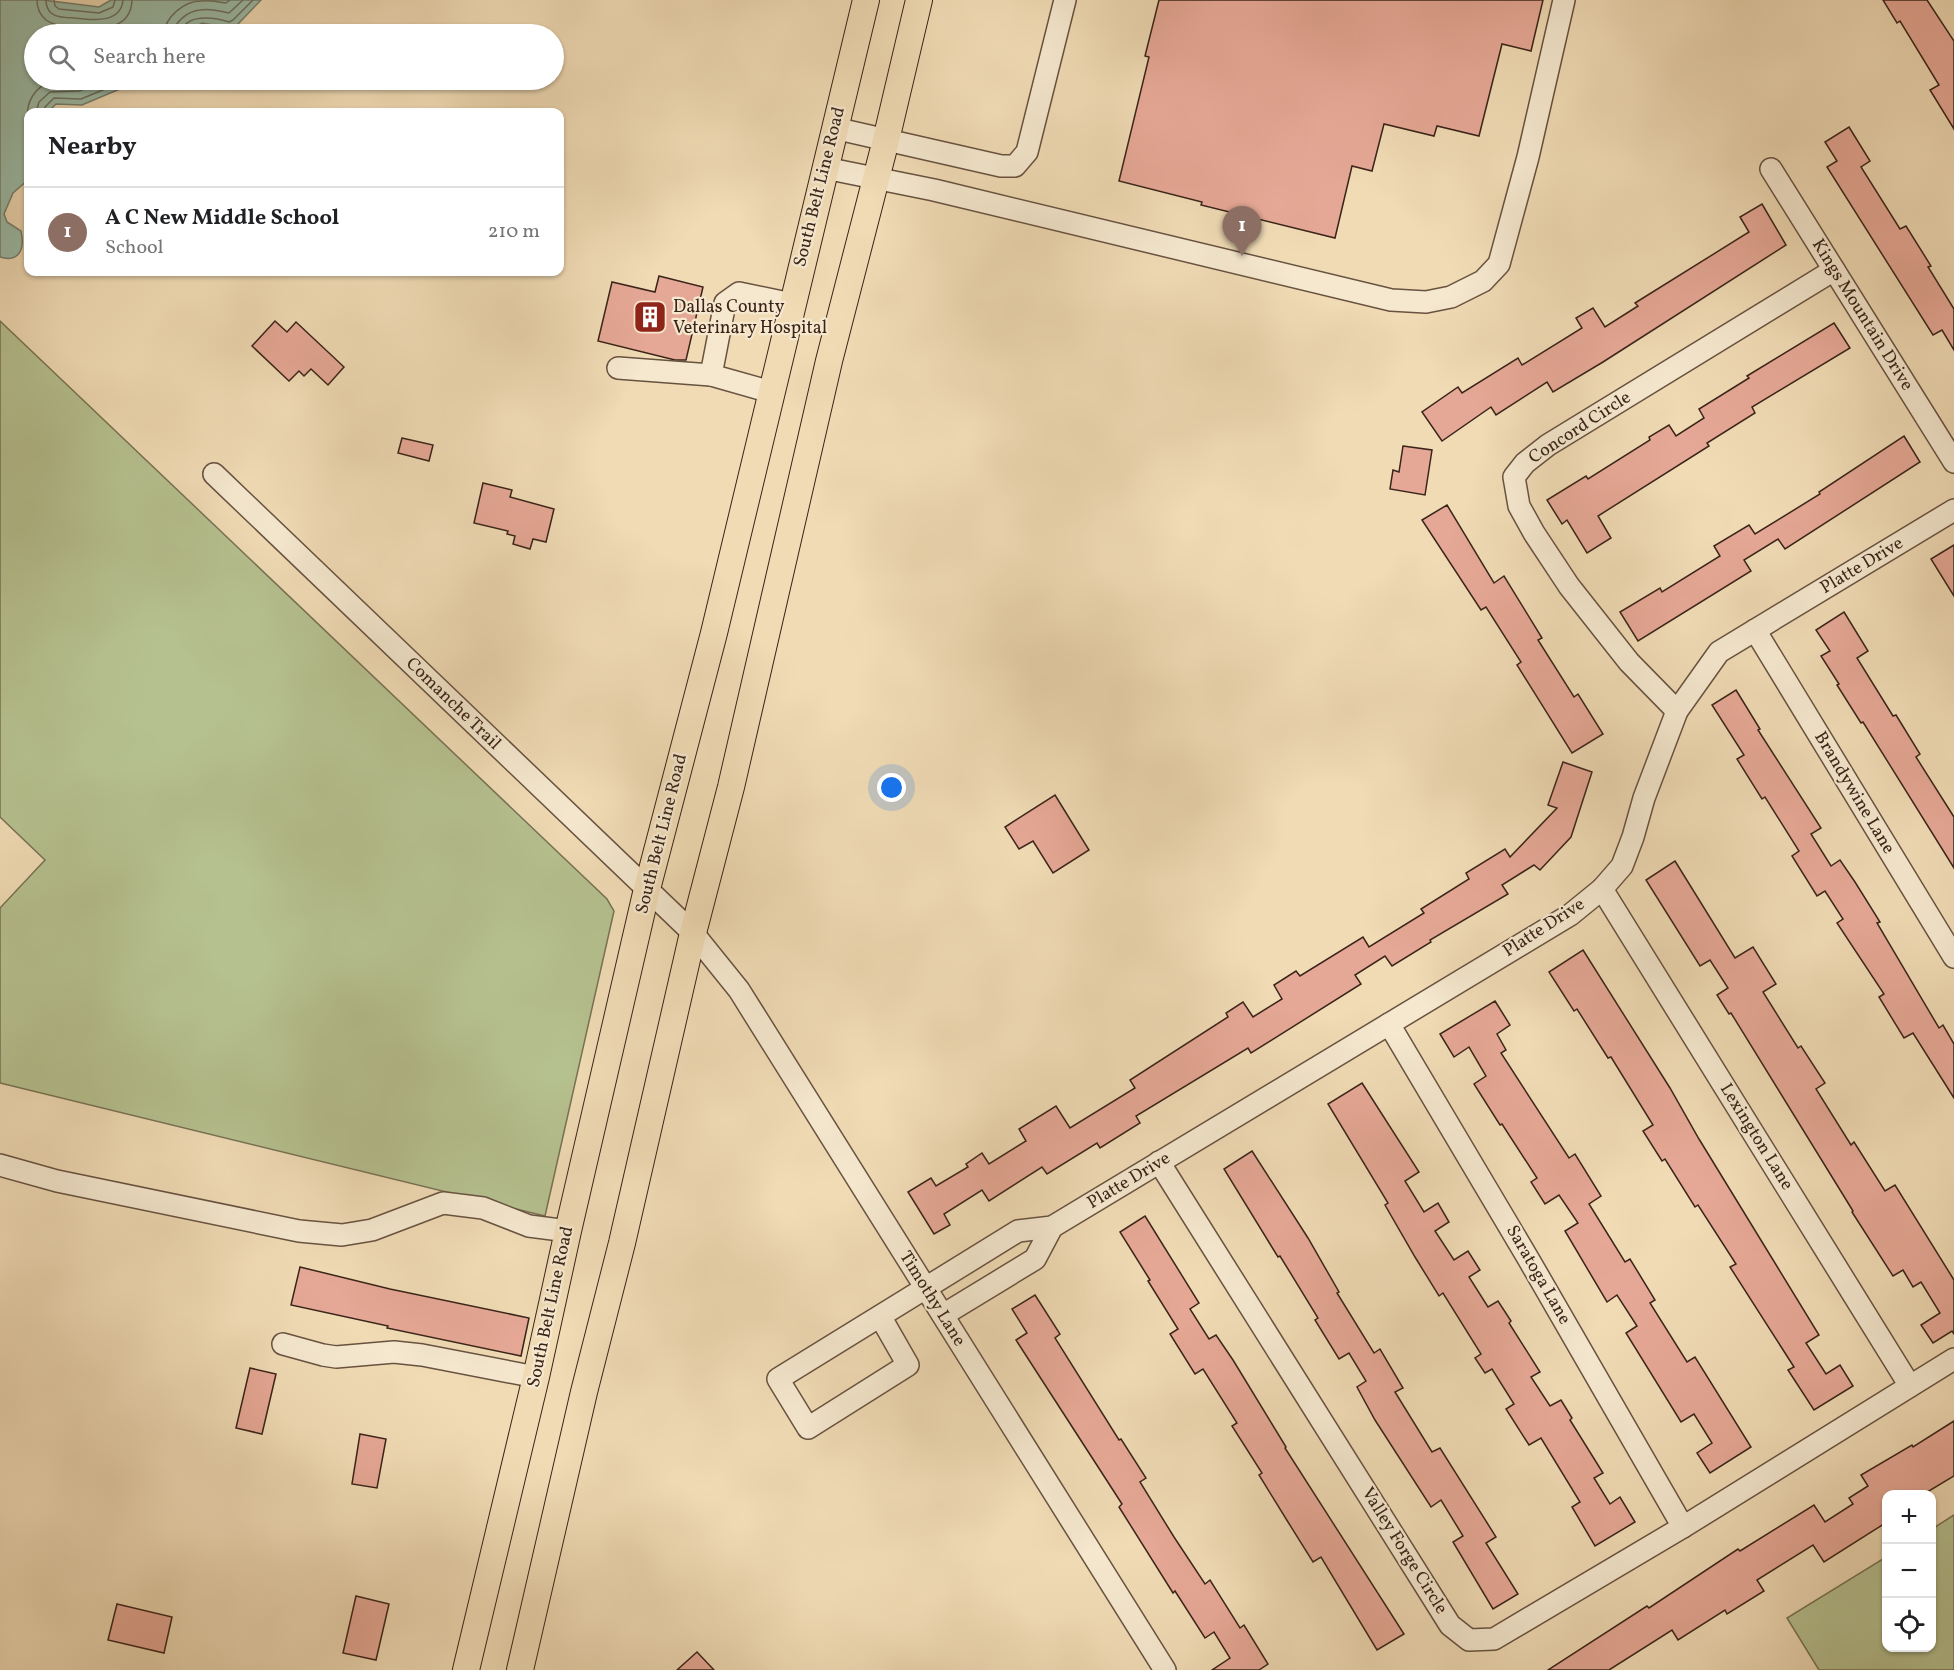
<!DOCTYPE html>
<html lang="en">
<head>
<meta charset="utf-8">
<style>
  :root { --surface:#fff; --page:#f6f6f6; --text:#202124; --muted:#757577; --line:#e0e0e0; --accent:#8f2418 }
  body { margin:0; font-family:Vollkorn,serif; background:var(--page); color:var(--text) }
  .controls { position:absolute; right:18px; bottom:18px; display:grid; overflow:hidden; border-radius:12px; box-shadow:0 2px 4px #0004 }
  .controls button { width:54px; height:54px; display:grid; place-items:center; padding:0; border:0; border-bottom:2px solid var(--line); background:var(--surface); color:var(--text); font:30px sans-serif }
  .you { position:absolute; left:892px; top:788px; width:21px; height:21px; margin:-15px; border:4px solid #fff; border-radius:50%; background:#1a73e8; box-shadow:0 0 0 9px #1a73e833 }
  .badge { display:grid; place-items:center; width:39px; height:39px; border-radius:50%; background:var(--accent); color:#fff; font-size:20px; font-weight:700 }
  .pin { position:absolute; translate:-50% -50px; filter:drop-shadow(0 2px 3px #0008) }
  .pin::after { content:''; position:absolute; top:32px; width:21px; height:18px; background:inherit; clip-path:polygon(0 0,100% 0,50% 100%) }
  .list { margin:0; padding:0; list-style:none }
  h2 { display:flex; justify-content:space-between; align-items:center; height:78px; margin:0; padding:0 24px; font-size:26px }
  h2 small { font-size:20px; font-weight:400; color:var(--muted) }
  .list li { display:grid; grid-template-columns:39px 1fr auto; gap:18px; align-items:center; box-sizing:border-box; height:90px; padding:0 24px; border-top:2px solid var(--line) }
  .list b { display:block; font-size:22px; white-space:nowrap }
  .list p { margin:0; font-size:20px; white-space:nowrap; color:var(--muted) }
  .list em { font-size:20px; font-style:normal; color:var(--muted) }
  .icon { flex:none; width:33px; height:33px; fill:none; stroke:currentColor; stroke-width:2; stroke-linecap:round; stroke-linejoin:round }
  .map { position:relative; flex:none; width:1954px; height:1670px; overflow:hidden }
  .search { position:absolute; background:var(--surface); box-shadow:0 2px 4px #0004; left:24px; top:24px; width:540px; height:66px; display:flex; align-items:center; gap:15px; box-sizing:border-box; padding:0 21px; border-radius:33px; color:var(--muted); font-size:22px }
  .panel { position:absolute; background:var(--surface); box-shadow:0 2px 4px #0004; left:24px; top:108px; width:540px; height:168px; border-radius:12px }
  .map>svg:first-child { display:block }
  .green { fill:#b6c190; stroke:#787254; stroke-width:1.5 }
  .water { fill:#9bbca8; stroke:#747f6f; stroke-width:1.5 }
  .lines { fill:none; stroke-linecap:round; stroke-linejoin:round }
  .shore { stroke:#6a7060; stroke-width:1.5 }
  .building { fill:#e6a896; stroke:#3a2419; stroke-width:1.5 }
  .minor-casing { stroke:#685240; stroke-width:24 }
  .major-casing { stroke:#3a2419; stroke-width:28 }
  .minor { stroke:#f5e8cf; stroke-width:21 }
  .major { stroke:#f0dbb5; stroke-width:26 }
  .labels { text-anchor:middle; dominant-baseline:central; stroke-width:4.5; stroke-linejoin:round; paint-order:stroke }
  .street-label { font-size:18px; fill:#3a2419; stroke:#f5e8cf }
  .poi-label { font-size:18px; fill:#3a2419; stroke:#f5e8cf; text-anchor:start }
</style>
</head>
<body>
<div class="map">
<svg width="1954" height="1670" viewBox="0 0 1954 1670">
  <rect width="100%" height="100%" fill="#f0dbb5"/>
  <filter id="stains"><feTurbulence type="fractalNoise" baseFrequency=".00333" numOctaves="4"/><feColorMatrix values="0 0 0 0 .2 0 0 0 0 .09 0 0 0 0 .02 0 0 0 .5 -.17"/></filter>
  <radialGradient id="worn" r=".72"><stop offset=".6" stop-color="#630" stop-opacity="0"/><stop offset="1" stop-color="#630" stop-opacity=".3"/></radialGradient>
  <g class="green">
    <polygon points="0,321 607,899 614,911 545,1216 0,1083 0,908 45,860 0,817"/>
    <polygon points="1954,1515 1954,1670 1819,1670 1787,1618 1886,1557 1886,1648 1932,1648 1932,1529"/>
  </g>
  <path class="water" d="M0 0H43L99 7 111 0H261L237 25 229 28 202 23 184 34H34V80H141L82 105 56 104 48 112H28V180L13 193 4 214 7 222 21 231C25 248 20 263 0 257Z"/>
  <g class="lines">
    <g class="shore">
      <path d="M37 0C37 8 40 15 46 20 54 26 64 26 73 27 96 30 131 32 132 0"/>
      <path d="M46 0C46 5 47 9 51 13 57 18 68 18 75 18 92 20 121 24 123 0"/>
      <polyline points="54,0 55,6 59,9 99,13 113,7 115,0"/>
      <path d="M164 34C165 17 184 1 201 1 209 0 218 2 226 3L230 0"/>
      <path d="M173 34C174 22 188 11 200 10 209 8 221 11 229 13L243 0"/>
      <path d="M181 34C184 13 214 17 229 22L233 20 253 0"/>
      <polyline points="36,112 39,102 50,92 79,91 110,80"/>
      <polyline points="44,112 45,107 54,98 81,99 127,80"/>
      <path d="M28 118C25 103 36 85 52 82 64 80 74 84 85 80"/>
    </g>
  </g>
  <g class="building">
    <polygon points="1159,0 1543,0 1531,51 1502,44 1479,136 1437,126 1434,136 1384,124 1372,171 1352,166 1335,238 1201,205 1202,202 1119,181 1149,57 1145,56"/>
    <polygon points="1883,0 1927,0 1954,41 1954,129 1930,90 1939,85 1900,21 1897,23"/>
    <polygon points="1849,127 1870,161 1861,167 1900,229 1906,226 1931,266 1928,267 1954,309 1954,350 1942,330 1933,335 1827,167 1837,161 1825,142"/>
    <polygon points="1762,204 1786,245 1603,362 1553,392 1547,382 1496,415 1491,407 1442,441 1422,412 1458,387 1462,393 1518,358 1522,365 1582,328 1576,318 1593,308 1605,327 1638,306 1635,303 1749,232 1740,217"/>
    <polygon points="659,276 703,287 686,360 675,360 598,341 612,282 655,292"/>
    <polygon points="275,321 287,332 296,322 344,367 328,385 311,369 304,376 299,371 289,381 252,346"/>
    <polygon points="1834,323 1850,348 1752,407 1755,413 1707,443 1709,446 1598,516 1611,538 1587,553 1567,520 1562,524 1547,500 1586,476 1588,479 1650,440 1649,437 1669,425 1676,436 1704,418 1699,409 1749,378 1747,376"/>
    <polygon points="1904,436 1920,462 1785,549 1778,539 1744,560 1751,571 1638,641 1620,612 1660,588 1662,592 1720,556 1714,546 1749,525 1755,534 1820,494 1819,492"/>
    <polygon points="402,438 433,445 429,461 398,453"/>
    <polygon points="1403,446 1432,450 1425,495 1390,489 1393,470 1399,472"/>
    <polygon points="483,483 512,490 510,497 554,509 546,542 533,539 530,549 513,544 515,536 507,534 508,531 474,523"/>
    <polygon points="1447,505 1494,583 1504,576 1542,638 1538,640 1574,697 1578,694 1603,734 1572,753 1517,665 1521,662 1486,607 1481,610 1422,520"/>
    <polygon points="1954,545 1954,596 1931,559"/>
    <polygon points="1844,612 1868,651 1857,658 1893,716 1896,715 1920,754 1916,757 1954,817 1954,868 1863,722 1861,723 1837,685 1839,684 1821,656 1830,651 1816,630"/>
    <polygon points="1736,690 1760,729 1758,730 1821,828 1811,834 1831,866 1840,860 1855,882 1880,922 1877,923 1939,1028 1943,1025 1954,1044 1954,1098 1913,1033 1904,1038 1879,997 1884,994 1837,923 1843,919 1825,891 1817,896 1792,856 1799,851 1765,797 1762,799 1737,759 1744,755 1712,705"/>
    <polygon points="1563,762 1592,772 1571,837 1540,870 1534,865 1502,885 1508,894 1430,940 1431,942 1392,966 1385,956 1355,975 1361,984 1251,1053 1248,1048 1136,1116 1140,1123 1100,1148 1097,1143 1047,1174 1042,1167 989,1201 982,1190 944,1214 950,1225 934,1234 908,1192 931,1178 936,1186 968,1167 966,1164 982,1153 989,1164 1026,1141 1019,1129 1056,1106 1070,1128 1135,1088 1130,1080 1228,1017 1226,1013 1243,1002 1253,1017 1282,999 1274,985 1296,971 1300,976 1363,937 1369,947 1424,913 1421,909 1469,879 1466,873 1505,849 1510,857 1557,808 1548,805"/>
    <polygon points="1055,795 1089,850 1053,873 1033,841 1019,849 1005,827"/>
    <polygon points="1675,861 1735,958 1753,947 1776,984 1763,992 1798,1048 1801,1046 1825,1083 1816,1089 1851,1145 1854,1142 1885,1191 1895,1185 1954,1280 1954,1334 1952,1331 1933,1343 1921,1325 1940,1313 1921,1282 1913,1287 1903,1270 1893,1276 1852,1212 1853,1211 1731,1013 1729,1014 1717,995 1728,988 1710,960 1700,966 1646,880"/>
    <polygon points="1583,950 1670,1088 1699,1139 1819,1335 1806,1343 1826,1374 1840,1365 1853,1386 1814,1410 1788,1370 1794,1367 1730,1267 1736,1264 1698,1205 1695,1207 1665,1159 1662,1161 1643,1131 1653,1125 1611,1057 1608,1058 1577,1009 1574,1011 1549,972"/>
    <polygon points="1495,1001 1510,1025 1497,1034 1506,1050 1501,1053 1569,1158 1575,1154 1601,1196 1589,1204 1625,1262 1630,1259 1655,1300 1650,1303 1687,1362 1695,1357 1751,1447 1710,1473 1697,1453 1712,1443 1694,1414 1681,1422 1626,1333 1637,1326 1617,1295 1607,1302 1565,1231 1578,1223 1559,1195 1545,1204 1531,1182 1537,1178 1502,1124 1500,1125 1474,1084 1486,1076 1469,1047 1454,1057 1440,1034"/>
    <polygon points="1362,1083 1419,1172 1405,1181 1424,1212 1438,1203 1449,1222 1435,1231 1454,1260 1468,1251 1480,1270 1469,1277 1488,1307 1498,1301 1511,1321 1509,1323 1540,1372 1531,1377 1550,1406 1561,1400 1572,1418 1570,1420 1603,1473 1594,1478 1610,1504 1620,1497 1635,1522 1595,1546 1572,1507 1580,1502 1541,1438 1529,1445 1506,1409 1514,1404 1492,1369 1485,1373 1475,1358 1481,1354 1443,1293 1439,1296 1415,1257 1385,1205 1388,1203 1328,1104"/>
    <polygon points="1252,1151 1308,1238 1339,1292 1337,1293 1374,1353 1380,1349 1403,1388 1395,1392 1432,1452 1440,1448 1496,1537 1486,1543 1518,1594 1493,1609 1453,1542 1463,1536 1441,1500 1431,1507 1375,1420 1357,1387 1366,1381 1349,1353 1339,1359 1315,1320 1318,1318 1280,1256 1278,1257 1224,1169"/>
    <polygon points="1145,1216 1199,1303 1190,1309 1209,1339 1216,1335 1233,1360 1286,1447 1285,1448 1404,1634 1377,1650 1321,1557 1313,1562 1288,1522 1259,1475 1262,1473 1232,1426 1237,1423 1203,1369 1195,1374 1170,1334 1178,1329 1148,1281 1150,1280 1120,1232"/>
    <polygon points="300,1267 390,1289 529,1318 521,1356 387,1328 388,1326 291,1305"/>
    <polygon points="1035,1295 1060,1334 1055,1338 1119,1440 1121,1439 1146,1478 1140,1482 1174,1537 1205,1584 1210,1580 1240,1628 1244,1625 1268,1664 1259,1670 1212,1670 1230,1658 1214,1632 1205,1638 1175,1591 1173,1593 1119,1507 1122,1504 1016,1340 1027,1333 1012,1309"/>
    <polygon points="250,1368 276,1374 262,1434 236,1428"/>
    <polygon points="1954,1421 1954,1476 1924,1494 1887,1494 1887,1522 1824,1562 1813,1545 1757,1580 1764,1591 1727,1614 1725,1610 1678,1640 1672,1630 1609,1670 1548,1670 1647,1606 1649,1608 1738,1549 1740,1551 1814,1505 1825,1522 1853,1504 1849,1498 1868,1486 1861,1475 1912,1445 1913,1447"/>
    <polygon points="360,1434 386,1439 377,1488 352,1484"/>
    <polygon points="356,1596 389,1604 376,1660 343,1653"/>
    <polygon points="117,1604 172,1617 164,1653 108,1640"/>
    <polygon points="697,1652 714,1670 677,1670"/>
  </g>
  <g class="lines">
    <defs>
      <g id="minor">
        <polyline points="834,128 1001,166 1015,166 1027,152 1065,0"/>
        <polyline points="825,168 934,190 1391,300 1426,302 1451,297 1483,281 1499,264 1528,157 1564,0"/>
        <polyline points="1771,169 1954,462"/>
        <polyline points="618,368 711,375 771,392"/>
        <polyline points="711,375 725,303 739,293 792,304"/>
        <polyline points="214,474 693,933 739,990 1165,1670"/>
        <polyline points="1755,630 1954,957"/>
        <polyline points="1677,711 1629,662 1569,586 1534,533 1519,506 1514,477 1525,463 1548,445 1834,270"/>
        <polyline points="1602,889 1910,1386"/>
        <polyline points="1389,1024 1529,1260 1683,1527"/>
        <polyline points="1159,1162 1450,1625 1469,1640 1494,1639 1683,1527 1954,1359"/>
        <polyline points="0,1165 57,1181 299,1231 342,1235 372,1230 443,1203 483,1208 529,1226 568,1231"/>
        <polyline points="943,1315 1035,1259 1052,1227"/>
        <polyline points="880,1316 908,1365 808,1428 778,1379 1018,1231 1052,1227 1570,915 1602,889 1622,866 1633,837 1644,798 1677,711 1719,652 1954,510"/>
        <polyline points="283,1344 323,1355 336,1357 394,1352 422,1355 536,1377"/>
      </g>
      <g id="major">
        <polyline points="466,1670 536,1377 568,1231 647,889 714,633 866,0"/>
        <polyline points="520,1670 584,1392 622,1243 693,933 731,787 829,361 886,140 919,0"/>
      </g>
    </defs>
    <use href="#minor" class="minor-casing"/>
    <use href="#major" class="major-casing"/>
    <use href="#minor" class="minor"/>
    <use href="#major" class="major"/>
  </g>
  <defs>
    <symbol id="building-square" viewBox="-11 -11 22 22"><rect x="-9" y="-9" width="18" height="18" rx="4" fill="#8f2418" stroke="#f5e8cf"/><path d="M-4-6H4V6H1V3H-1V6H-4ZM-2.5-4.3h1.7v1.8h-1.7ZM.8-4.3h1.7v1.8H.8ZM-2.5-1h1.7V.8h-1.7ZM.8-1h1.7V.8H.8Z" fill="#fff"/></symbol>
  </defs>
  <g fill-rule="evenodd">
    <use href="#building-square" x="631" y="298" width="38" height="38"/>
  </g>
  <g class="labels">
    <g class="street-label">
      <text transform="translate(820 187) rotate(-76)">South Belt Line Road</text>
      <text transform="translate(1862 315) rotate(58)">Kings Mountain Drive</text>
      <text transform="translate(1580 428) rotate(-33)">Concord Circle</text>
      <text transform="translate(1862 566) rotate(-31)">Platte Drive</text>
      <text transform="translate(453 704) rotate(44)">Comanche Trail</text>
      <text transform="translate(1854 793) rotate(59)">Brandywine Lane</text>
      <text transform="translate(662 834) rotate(-76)">South Belt Line Road</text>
      <text transform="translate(1544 928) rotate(-33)">Platte Drive</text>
      <text transform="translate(1756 1137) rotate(58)">Lexington Lane</text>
      <text transform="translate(1129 1181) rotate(-31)">Platte Drive</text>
      <text transform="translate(1538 1275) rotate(60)">Saratoga Lane</text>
      <text transform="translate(932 1299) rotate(58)">Timothy Lane</text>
      <text transform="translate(551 1307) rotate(-78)">South Belt Line Road</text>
      <text transform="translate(1404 1551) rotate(58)">Valley Forge Circle</text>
    </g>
    <g class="poi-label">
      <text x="673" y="307">Dallas County<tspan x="673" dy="21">Veterinary Hospital</tspan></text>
    </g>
  </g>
  <rect width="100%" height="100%" filter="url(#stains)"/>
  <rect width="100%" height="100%" fill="url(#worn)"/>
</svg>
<div class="controls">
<button>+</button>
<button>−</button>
<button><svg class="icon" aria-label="locate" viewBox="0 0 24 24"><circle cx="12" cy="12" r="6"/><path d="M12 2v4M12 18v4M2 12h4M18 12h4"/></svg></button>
</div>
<div class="you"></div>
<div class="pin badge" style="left:1242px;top:256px;background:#8d6e63">1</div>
<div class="search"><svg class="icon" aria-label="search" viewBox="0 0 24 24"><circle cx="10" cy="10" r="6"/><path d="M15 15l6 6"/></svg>Search here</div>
<section class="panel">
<h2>Nearby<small></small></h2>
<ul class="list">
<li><span class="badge" style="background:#8d6e63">1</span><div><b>A C New Middle School</b><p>School</p></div><em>210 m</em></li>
</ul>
</section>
</div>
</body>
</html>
